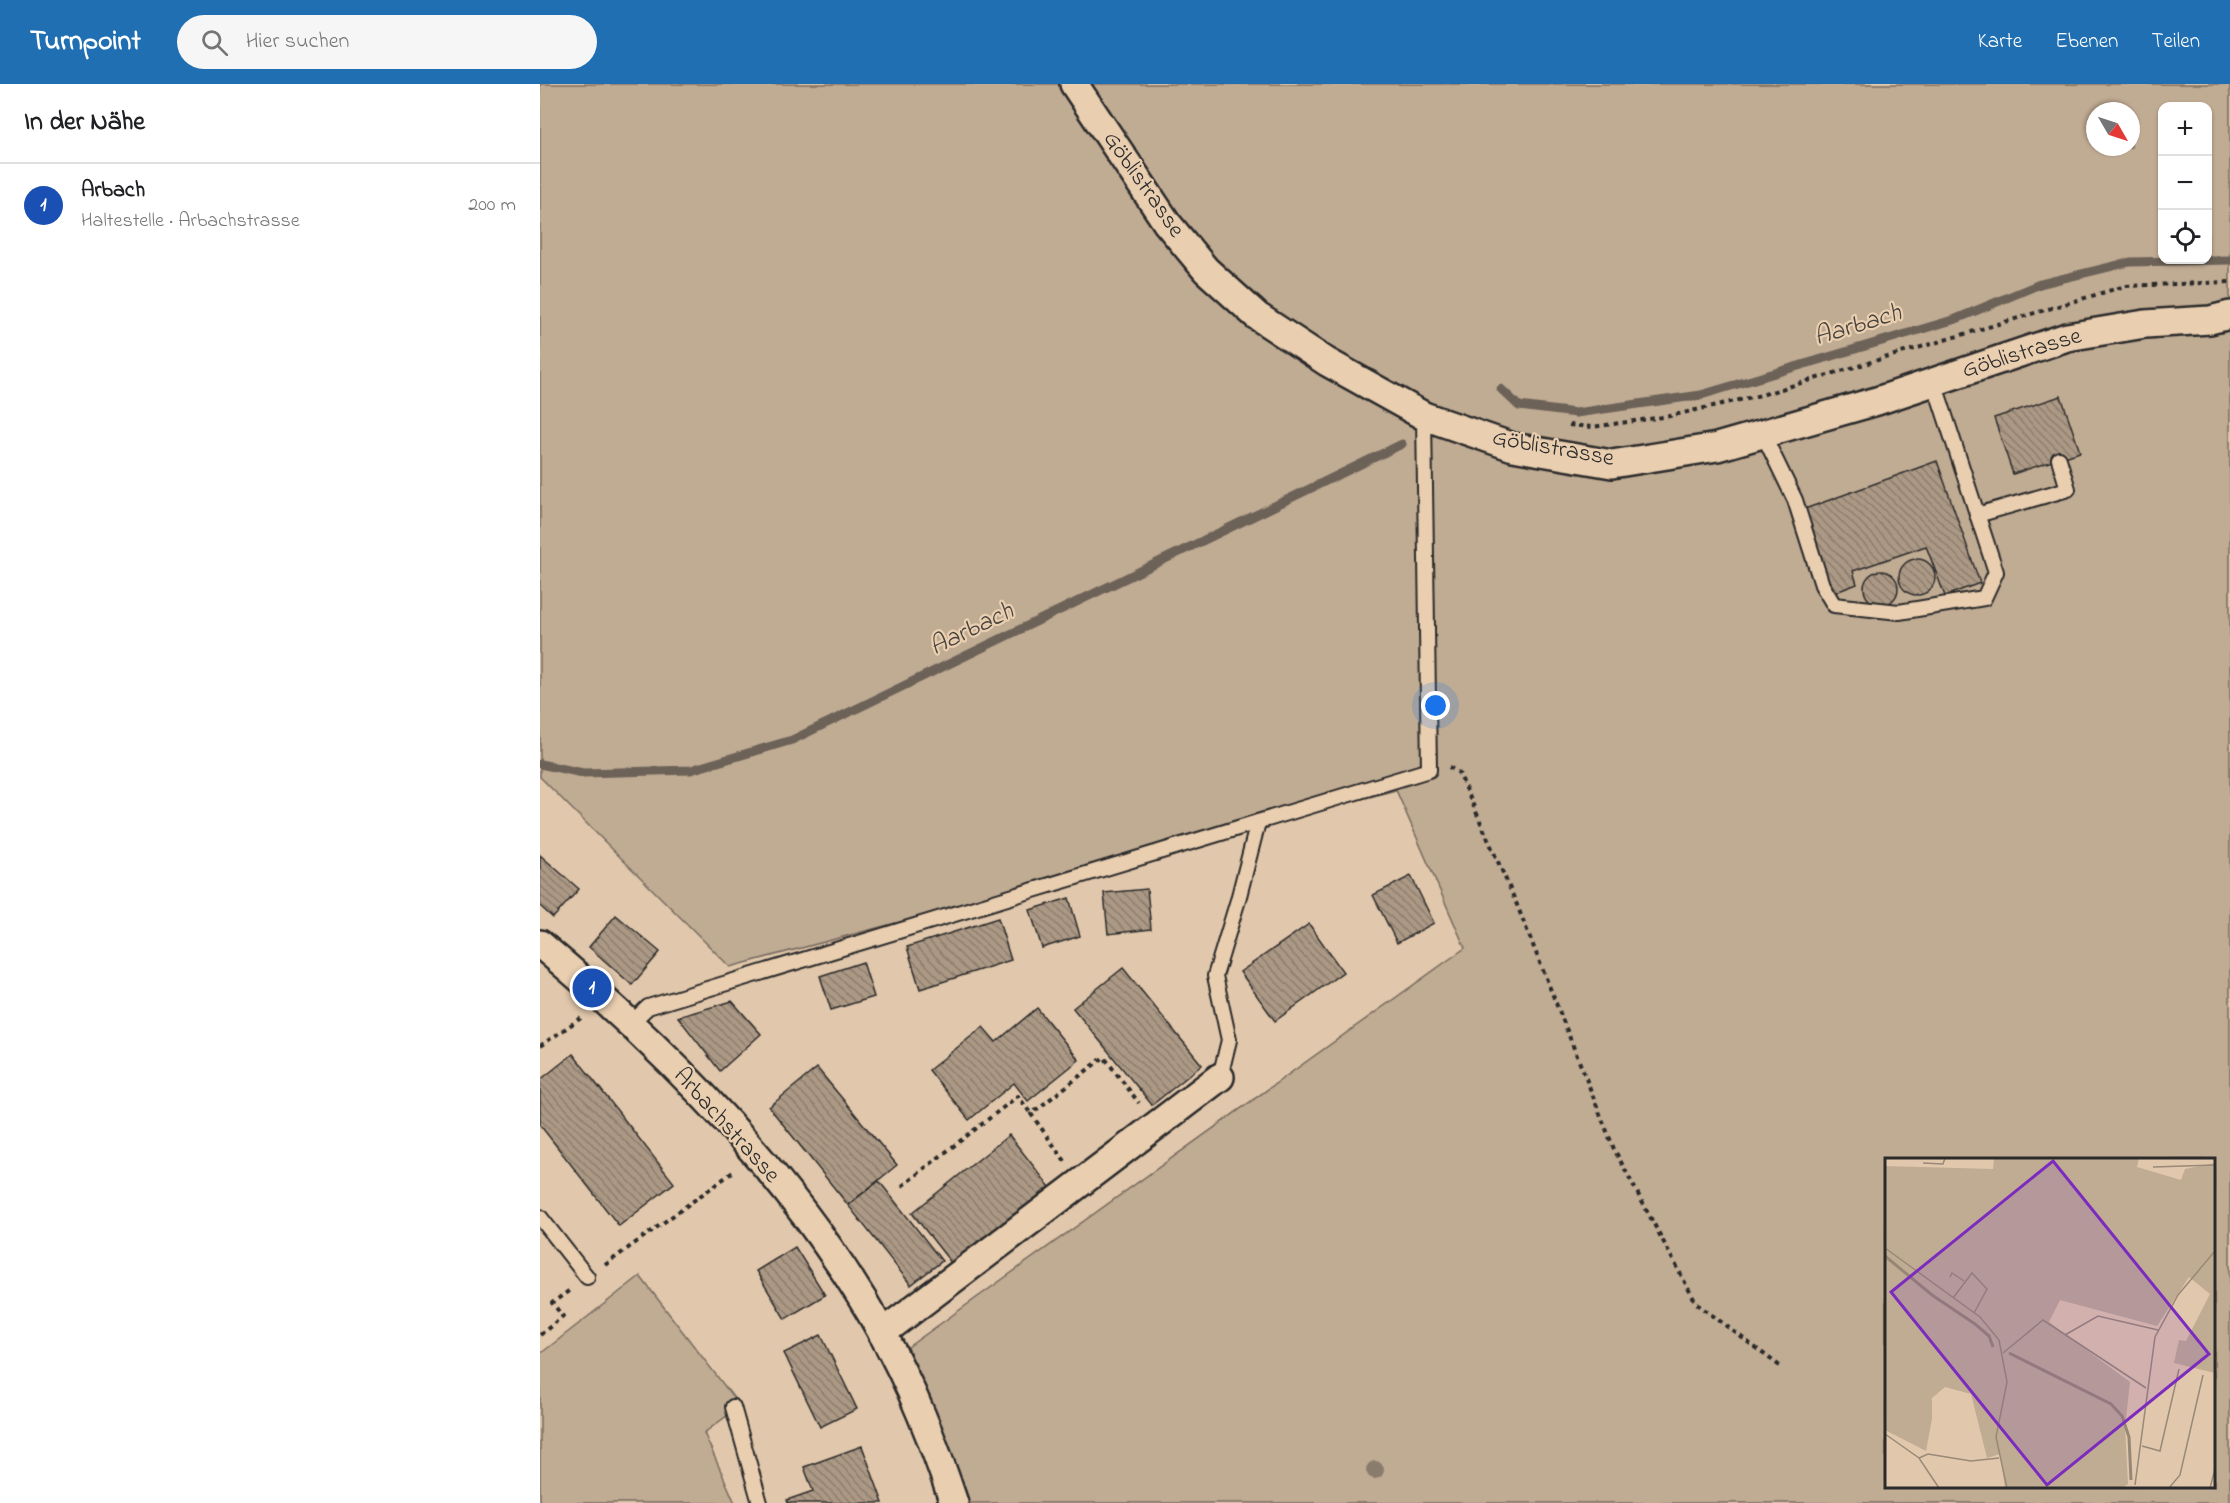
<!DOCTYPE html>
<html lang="de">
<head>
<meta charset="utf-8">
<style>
  :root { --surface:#fff; --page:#f6f6f6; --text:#202124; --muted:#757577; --line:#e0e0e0; --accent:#1f6fb2 }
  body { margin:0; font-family:"Indie Flower",sans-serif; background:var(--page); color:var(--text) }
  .controls { position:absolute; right:18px; top:18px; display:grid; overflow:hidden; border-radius:12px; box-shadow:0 2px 4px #0004 }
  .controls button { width:54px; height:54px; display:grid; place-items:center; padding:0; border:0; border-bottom:2px solid var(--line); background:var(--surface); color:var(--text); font:30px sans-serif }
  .compass { position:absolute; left:1546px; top:18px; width:54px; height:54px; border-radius:50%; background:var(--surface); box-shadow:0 2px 4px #0004; rotate:129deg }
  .you { position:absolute; left:896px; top:622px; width:21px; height:21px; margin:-15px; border:4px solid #fff; border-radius:50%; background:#1a73e8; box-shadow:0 0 0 9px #1a73e833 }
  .badge { display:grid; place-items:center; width:39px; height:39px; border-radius:50%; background:var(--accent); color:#fff; font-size:20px; font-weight:700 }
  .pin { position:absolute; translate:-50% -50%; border:3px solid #fff; box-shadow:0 2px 6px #0006 }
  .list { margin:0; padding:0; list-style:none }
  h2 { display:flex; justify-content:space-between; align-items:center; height:78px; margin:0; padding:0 24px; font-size:26px }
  h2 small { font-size:20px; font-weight:400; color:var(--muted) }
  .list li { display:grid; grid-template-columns:39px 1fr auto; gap:18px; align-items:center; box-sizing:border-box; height:84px; padding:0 24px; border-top:2px solid var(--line) }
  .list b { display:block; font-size:22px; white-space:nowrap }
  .list p { margin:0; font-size:20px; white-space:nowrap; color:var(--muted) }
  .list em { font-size:20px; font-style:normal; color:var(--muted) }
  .icon { flex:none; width:33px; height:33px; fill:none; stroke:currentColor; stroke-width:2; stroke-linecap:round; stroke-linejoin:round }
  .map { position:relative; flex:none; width:1690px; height:1419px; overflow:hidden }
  header { display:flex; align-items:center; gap:36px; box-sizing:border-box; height:84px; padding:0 30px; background:var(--accent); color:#fff }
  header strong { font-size:28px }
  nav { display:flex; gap:33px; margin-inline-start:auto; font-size:21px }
  .search { width:420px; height:54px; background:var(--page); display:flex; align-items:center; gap:15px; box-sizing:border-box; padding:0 21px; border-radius:33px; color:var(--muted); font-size:22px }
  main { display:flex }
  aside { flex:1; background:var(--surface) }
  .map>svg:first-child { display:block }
  .green { fill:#c0ab93; stroke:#766b5f; stroke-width:1.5; fill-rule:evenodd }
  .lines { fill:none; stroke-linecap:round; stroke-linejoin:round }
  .stream { stroke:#6c6258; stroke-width:9 }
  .building { fill:url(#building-back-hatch); stroke:#2b2b2b; stroke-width:1.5 }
  .lane-casing { stroke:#2b2b2b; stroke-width:18 }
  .street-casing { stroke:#2b2b2b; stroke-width:32 }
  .path { stroke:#2b2b2b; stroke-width:4; stroke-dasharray:4.5 4.5; stroke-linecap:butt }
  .lane { stroke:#e9ceb0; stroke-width:14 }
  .street { stroke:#e9ceb0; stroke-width:27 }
  .tree { fill:#897c6d }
  .labels { text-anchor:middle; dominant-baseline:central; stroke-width:4.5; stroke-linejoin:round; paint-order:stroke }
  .street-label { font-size:24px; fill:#2b2b2b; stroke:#e9ceb0 }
  .water-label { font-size:26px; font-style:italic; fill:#46423e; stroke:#e9ceb0 }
  .inset-river { fill:none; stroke:#978776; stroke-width:3 }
  .inset-road { fill:none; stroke:#988978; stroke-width:1.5 }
  .view { fill:#7b2cbf; fill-opacity:0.15; stroke:#7b2cbf; stroke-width:3 }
  .inset-edge { fill:none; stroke:#2b2b2b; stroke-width:3 }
</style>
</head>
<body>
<header>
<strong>Turnpoint</strong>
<div class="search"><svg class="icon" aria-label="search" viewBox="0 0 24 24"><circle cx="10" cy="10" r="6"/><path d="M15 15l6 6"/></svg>Hier suchen</div>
<nav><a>Karte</a><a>Ebenen</a><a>Teilen</a></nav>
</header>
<main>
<aside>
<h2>In der Nähe<small></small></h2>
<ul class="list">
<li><span class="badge" style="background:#1a4fb4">1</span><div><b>Arbach</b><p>Haltestelle · Arbachstrasse</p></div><em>200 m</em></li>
</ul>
</aside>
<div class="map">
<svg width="1690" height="1419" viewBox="0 0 1690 1419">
  <defs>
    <pattern id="building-back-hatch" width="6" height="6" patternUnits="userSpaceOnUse" patternTransform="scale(1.5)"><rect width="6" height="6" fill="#ac9985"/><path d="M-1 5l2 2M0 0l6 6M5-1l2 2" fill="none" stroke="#8c7d6d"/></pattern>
  </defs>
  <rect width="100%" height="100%" fill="#e1c7ab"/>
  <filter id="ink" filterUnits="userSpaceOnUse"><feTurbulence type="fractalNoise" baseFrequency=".0167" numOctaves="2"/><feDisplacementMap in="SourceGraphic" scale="12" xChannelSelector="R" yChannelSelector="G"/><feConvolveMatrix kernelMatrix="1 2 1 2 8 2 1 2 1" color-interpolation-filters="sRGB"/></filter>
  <g filter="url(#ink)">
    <g class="green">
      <path d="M0 0H1690V1419H427L368 1263 925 864 856 706 190 883 0 693ZM1622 22H1668V176H1622ZM1555 27H1591V63H1555ZM1346 1076H1674V1402H1346Z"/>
      <polygon points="100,1192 200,1322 164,1349 195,1419 0,1419 0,1270"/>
    </g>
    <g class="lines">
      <g class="stream">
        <polyline points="961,305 979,322 1036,329 1161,311 1416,235 1500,200 1590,178 1690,176"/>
        <polyline points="0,680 43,689 151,686 252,656 862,360"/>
      </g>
    </g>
    <g class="building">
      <polygon points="1521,312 1540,368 1473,390 1454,334"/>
      <polygon points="1397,377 1440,499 1405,512 1386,462 1313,487 1317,500 1291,510 1262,426"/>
      <circle cx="1377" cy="493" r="18"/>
      <circle cx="1341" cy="504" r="17"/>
      <polygon points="0,771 39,805 13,834 0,822"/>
      <polygon points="871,792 894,839 857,859 833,811"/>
      <polygon points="607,805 611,845 568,850 564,809"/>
      <polygon points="529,814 540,852 502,864 490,826"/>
      <polygon points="76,831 120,868 92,901 49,863"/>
      <polygon points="458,834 471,876 380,905 367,863"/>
      <polygon points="769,840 803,888 735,937 700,888"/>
      <polygon points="323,878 334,913 291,926 280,892"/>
      <polygon points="583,884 662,981 612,1021 533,924"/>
      <polygon points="192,917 221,950 180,987 138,933"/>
      <polygon points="497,924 539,976 488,1017 474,999 429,1036 389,986 443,943 456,958"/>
      <polygon points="33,970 134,1099 79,1142 0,1041 0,996"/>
      <polygon points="277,984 357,1081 308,1121 229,1023"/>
      <polygon points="469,1051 510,1103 412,1180 372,1129"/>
      <polygon points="339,1097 402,1177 371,1201 308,1121"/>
      <polygon points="255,1163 285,1211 245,1235 216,1187"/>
      <polygon points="281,1251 317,1325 280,1343 244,1269"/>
      <polygon points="322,1362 343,1419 248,1419 247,1416 273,1407 264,1383"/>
    </g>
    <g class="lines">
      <defs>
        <g id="lane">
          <polyline points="1223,350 1255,416 1282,501 1294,521 1359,528 1444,514 1456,488 1394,298"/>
          <polyline points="1437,431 1528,405 1519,375"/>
          <polyline points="90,940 108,923 889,686 884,332"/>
          <polyline points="680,993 689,956 675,892 698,816 718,738"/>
          <polyline points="0,1133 47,1193"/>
          <polyline points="193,1323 220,1419"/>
        </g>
        <g id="street">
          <polyline points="534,0 627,139 666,186 717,232 787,278 884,332 973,363 1072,380 1177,363 1337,317 1527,253 1605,240 1670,236 1690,231"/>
          <path d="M0 860C130 969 258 1098 341 1247 372 1302 394 1360 414 1419"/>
          <polyline points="342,1249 680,993"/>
        </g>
      </defs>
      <use href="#lane" class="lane-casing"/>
      <use href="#street" class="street-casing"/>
      <g class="path">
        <polyline points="1029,341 1052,343 1130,332 1221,311 1585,202 1690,198"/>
        <polyline points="909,683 919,689 977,821 1074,1065 1156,1219 1241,1283"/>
        <polyline points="0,962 41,934"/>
        <polyline points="525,1077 491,1030 564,973 599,1019"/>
        <polyline points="362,1102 478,1012 491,1030"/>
        <polyline points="65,1181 193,1088"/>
        <polyline points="0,1251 23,1232 12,1219 30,1206"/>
      </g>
      <use href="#lane" class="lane"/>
      <use href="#street" class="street"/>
    </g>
    <circle class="tree" cx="835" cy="1386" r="9"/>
  </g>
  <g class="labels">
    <g class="street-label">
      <text transform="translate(603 101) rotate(55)">Göblistrasse</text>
      <text transform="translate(1482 270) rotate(-17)">Göblistrasse</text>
      <text transform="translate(1013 365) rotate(10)">Göblistrasse</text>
      <text transform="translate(186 1042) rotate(48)">Arbachstrasse</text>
    </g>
    <g class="water-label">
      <text transform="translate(1318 242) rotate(-17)">Aarbach</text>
      <text transform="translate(432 546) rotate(-26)">Aarbach</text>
    </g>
  </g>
  <g transform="translate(1345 1074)">
    <rect width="330" height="330" fill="#e1c7ab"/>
    <path d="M109 0H254L252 9 296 22 300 11 330 5V215L289 205 294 182 301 183 325 136 304 119 272 168 175 142 164 164 245 224 240 269 243 326 237 330H120L115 296 102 300 86 236 60 229 47 240V261L41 293 0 272V8L108 11Z" fill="#c0ab93"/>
    <path class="inset-river" d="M0 98 47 137 90 166 104 178 108 189M124 195 226 246 237 258 244 279 246 322"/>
    <path class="inset-road" d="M38 5 58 6 60 0M268 9 330 7M0 90 95 159 114 182 122 224 111 279 122 330M65 119 67 115 79 123M68 140 87 115 102 131 89 155M180 177 213 158 273 172M118 195 158 162 261 230M0 276 34 300 54 330M257 288 275 293 294 211M34 300 43 296 86 303 114 300M250 327 270 179 293 137 330 93M284 330 295 317 318 217M325 330 330 311"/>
    <path class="view" d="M168 3 324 196 162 327 6 134Z"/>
    <rect width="330" height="330" class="inset-edge"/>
  </g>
</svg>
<div class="controls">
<button>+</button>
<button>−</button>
<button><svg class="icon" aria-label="locate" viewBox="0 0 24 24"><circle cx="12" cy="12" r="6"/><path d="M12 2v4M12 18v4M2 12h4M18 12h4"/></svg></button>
</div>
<svg class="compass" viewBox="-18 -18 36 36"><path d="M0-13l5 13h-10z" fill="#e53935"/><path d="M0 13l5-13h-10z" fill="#757577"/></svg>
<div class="you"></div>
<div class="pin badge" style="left:52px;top:904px;background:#1a4fb4">1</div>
</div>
</main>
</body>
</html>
